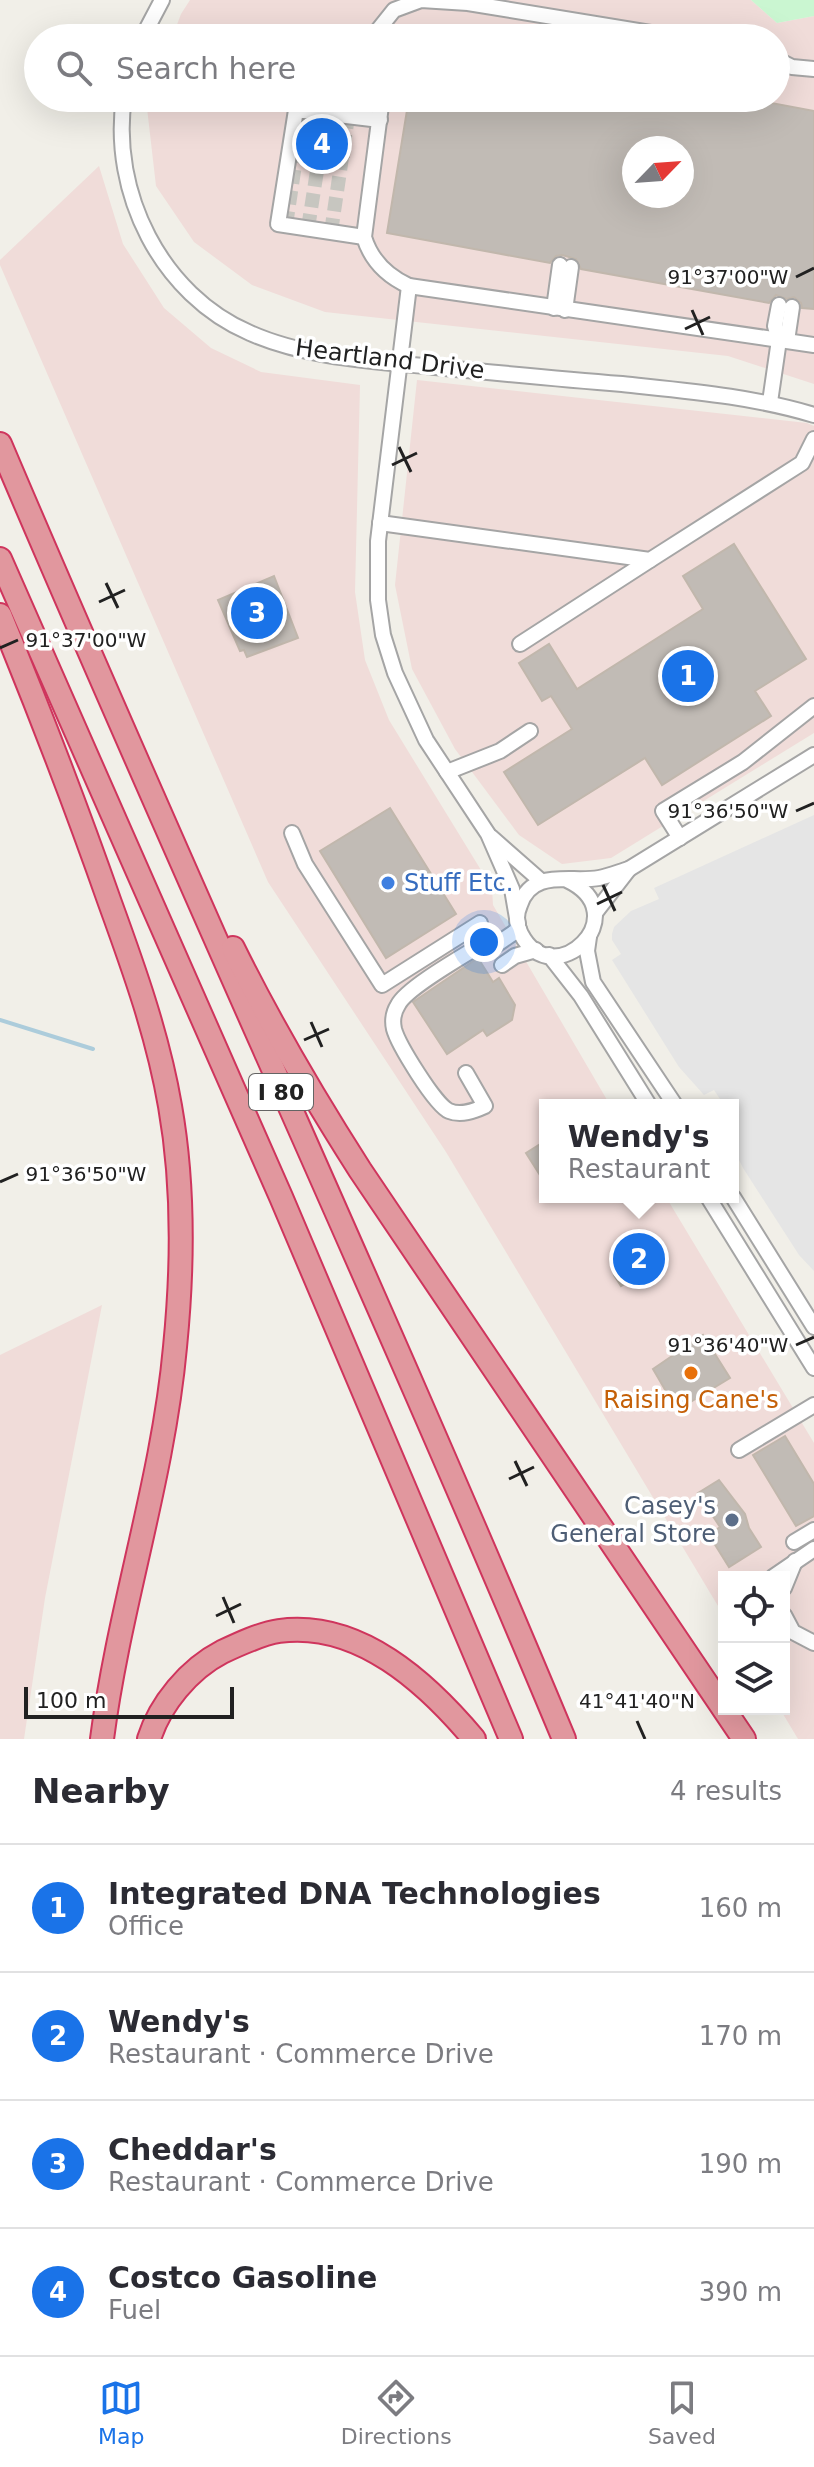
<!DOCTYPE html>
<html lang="en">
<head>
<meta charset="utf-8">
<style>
  :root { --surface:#fff; --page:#f2f2f3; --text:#2b2b33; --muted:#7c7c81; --line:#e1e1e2; --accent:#1a73e8 }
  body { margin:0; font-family:"DejaVu Sans",sans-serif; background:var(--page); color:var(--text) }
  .controls { position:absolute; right:24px; bottom:24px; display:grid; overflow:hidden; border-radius:0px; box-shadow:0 8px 32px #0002 }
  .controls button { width:72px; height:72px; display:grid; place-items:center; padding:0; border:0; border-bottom:2px solid var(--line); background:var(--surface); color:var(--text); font:40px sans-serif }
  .compass { position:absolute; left:622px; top:136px; width:72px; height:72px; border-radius:50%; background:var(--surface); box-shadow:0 8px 32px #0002; rotate:65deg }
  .scale { position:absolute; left:24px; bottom:20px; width:210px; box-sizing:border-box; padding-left:8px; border:4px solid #212121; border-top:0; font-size:22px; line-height:28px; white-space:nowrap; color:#212121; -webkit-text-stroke:6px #fff; paint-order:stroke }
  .you { position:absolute; left:484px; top:942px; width:28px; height:28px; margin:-20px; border:6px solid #fff; border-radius:50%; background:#1a73e8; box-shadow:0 0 0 12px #1a73e833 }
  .badge { display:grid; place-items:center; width:52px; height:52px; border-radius:50%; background:var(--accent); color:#fff; font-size:26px; font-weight:700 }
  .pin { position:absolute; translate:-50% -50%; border:4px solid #fff; box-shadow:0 2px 8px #0006 }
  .popup { position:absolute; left:539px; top:1099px; width:200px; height:104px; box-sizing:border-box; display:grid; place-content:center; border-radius:0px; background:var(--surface); filter:drop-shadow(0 2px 6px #0005); font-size:26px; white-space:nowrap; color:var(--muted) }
  .popup b { font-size:30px; color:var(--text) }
  .popup::after { content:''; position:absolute; left:50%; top:100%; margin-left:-16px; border:16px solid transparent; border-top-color:var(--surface) }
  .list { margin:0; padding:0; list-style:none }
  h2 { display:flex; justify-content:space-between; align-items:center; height:104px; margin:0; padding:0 32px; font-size:34px }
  h2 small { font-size:26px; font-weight:400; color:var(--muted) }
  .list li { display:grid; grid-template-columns:52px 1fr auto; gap:24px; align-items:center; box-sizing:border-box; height:128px; padding:0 32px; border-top:2px solid var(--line) }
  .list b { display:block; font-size:30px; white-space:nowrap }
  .list p { margin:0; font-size:26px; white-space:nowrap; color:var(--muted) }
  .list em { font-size:26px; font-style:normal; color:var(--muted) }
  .icon { flex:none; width:44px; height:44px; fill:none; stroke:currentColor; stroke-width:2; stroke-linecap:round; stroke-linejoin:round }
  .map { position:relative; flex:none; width:814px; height:1739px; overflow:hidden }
  .search { position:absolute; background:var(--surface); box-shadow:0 8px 32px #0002; left:24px; right:24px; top:24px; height:88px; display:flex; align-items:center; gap:20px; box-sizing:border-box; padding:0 28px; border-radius:44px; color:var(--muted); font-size:30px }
  .sheet { height:616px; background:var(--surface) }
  nav { display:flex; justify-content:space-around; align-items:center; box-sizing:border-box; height:112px; border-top:2px solid var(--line); background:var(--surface); font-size:22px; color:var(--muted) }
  nav a { display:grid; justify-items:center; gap:4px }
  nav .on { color:var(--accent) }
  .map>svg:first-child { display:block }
  .commercial { fill:#f0dcd9; fill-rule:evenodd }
  .park { fill:#caf6d1 }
  .parking { fill:#e5e5e5 }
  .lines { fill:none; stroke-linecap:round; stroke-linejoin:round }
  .stream { stroke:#acccdb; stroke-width:4 }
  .building { fill:#c1bbb5; stroke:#c1b7ac; stroke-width:2; fill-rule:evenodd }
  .minor-tunnel { stroke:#c7c6c0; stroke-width:14; stroke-dasharray:14 7; stroke-linecap:butt }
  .minor-casing { stroke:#a5a5a5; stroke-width:18 }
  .highway-casing { stroke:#cf355d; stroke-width:26 }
  .minor { stroke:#fff; stroke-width:14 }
  .highway { stroke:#e1979e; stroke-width:22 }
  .ticks { fill:none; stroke:#212121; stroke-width:3 }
  .shop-dot { fill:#3f7fe0; stroke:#fff; stroke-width:3 }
  .food-dot { fill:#e8710a; stroke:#fff; stroke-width:3 }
  .service-dot { fill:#5c6f8a; stroke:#fff; stroke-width:3 }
  .labels { text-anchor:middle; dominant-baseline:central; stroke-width:7; stroke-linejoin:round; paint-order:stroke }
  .shield { fill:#fff; stroke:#646464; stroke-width:2 }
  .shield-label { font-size:22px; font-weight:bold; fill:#212121 }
  .street-label { font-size:24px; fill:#212121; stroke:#fff }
  .shop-label { font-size:24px; fill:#366cbe; stroke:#fff; text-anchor:start }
  .food-label { font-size:24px; fill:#c56008; stroke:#fff }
  .service-label { font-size:24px; fill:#4e5e75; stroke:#fff; text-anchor:end }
  .ticks-label { font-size:20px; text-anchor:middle; fill:#212121; stroke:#fff; stroke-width:7; stroke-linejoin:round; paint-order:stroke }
</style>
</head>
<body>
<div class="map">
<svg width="814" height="1739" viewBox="0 0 814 1739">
  <rect width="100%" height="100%" fill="#f1efe8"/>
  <g class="commercial">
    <path d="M190 0H751L777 23 814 16V384L728 356 325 312 252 285 194 242 156 186 147 108 151 98H776V38H172L181 14ZM634 148H682V196H634Z"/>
    <polygon points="99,166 123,244 164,308 211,348 261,372 360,385 355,592 365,660 389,720 492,888 493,905 610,1105 545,1105 545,1197 666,1197 814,1443 814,1739 798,1739 780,1709 784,1709 784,1577 724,1577 724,1616 446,1152 268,882 0,265 0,260"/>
    <polygon points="417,380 807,423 814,426 814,733 611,858 562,864 519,835 455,749 412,669 395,585"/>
    <polygon points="102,1305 45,1598 24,1739 0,1739 0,1355"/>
  </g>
  <polygon class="park" points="751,0 814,0 814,16 777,23"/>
  <polygon class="parking" points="814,815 814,1271 799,1255 743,1168 733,1148 733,1105 724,1105 714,1090 704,1095 679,1067 612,960 621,954 612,940 612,934 614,927 631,911 659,899 654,888"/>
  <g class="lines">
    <polyline class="stream" points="0,1020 93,1049"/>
  </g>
  <g class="building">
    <path d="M409 98H744L814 111V309L802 308 801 303 794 297 787 299 776 295 769 303 581 269 576 259 562 255 556 256 550 263 387 233ZM634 148H682V196H634Z"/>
    <polygon points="302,134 351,136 349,157 299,152"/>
    <polygon points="734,544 806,659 755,691 771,716 662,785 645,758 538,825 504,772 572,729 551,696 542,701 519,663 549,644 577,689 703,609 683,576"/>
    <polygon points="274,576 298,638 247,657 244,650 240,651 218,600"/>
    <polygon points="390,808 456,914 386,958 320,851"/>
    <polygon points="478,958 493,982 499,978 515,1005 512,1020 487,1036 483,1030 447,1054 413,1002"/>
    <polygon points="545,1141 545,1183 526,1153"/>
    <polygon points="655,1235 666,1254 654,1261 656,1264 621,1286 614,1275 621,1270 615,1261"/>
    <polygon points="703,1335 730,1378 677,1410 653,1369"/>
    <polygon points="785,1436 814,1484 814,1516 796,1526 753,1455"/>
    <polygon points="719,1480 745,1514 749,1528 761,1547 729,1567 709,1535 720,1527 698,1493"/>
  </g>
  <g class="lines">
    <g class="minor-tunnel">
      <polyline points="286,225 303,111"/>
      <polyline points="308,228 326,114"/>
      <polyline points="331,232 348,117"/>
    </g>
    <defs>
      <g id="minor">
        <polyline points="142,38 162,0"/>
        <polyline points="377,38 378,30 394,10 421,0 468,3 681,38"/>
        <polyline points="776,59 792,67 814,69"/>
        <path d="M124 98C110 192 161 295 250 333 306 358 374 361 435 367 497 373 560 379 622 384 687 391 751 396 814 415"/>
        <path d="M382 98 364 237C371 260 387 276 409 286L814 345"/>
        <polyline points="364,237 278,224 296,110 380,120"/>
        <polyline points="409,286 378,541 378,600 383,635 395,673 426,740 488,834 512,889 518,924"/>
        <polyline points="554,308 560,265"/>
        <polyline points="565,310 571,267"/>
        <polyline points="779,340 788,334 792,307"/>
        <polyline points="770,402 779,340 775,326 779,305"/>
        <polyline points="380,523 650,560 802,463 814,439"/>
        <polyline points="520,644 650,560"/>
        <polyline points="447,772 500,751 530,731"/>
        <polyline points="292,833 305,864 382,985 480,923"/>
        <polyline points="491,837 541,881"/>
        <polyline points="680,838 663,811 743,762 814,706"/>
        <path d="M567 880C639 914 553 996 521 934 516 925 516 914 520 905 532 868 571 883 599 878 609 876 619 872 629 869L814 755"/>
        <polyline points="595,913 629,869"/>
        <polyline points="589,937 587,951 593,982 675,1105"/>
        <polyline points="493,947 519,929"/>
        <polyline points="549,955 581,996 649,1105"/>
        <polyline points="502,965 515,956 536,950"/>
        <path d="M466 1073 485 1106C474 1111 461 1116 449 1111 435 1105 398 1044 394 1029 392 1020 393 1013 398 1005 407 987 469 953 489 940"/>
        <polyline points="708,1197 814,1368"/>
        <polyline points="733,1197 814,1327"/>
        <polyline points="739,1450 814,1405"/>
        <polyline points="794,1542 814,1530"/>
        <polyline points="773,1577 814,1549"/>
        <polyline points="784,1588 795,1561"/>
        <polyline points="784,1615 793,1632 814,1643"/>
      </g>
      <g id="highway">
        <path d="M0 444C184 878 383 1305 564 1739"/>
        <polyline points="0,559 281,1197 511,1739"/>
        <path d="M0 615C39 710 76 806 110 903 134 969 158 1036 170 1106 184 1185 183 1267 175 1347 163 1480 119 1607 102 1739"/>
        <path d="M233 948C271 1025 314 1098 360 1170L744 1739"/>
        <path d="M149 1739C160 1704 189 1669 222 1652 239 1644 260 1634 279 1631 359 1620 427 1683 474 1739"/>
      </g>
    </defs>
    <use href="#minor" class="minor-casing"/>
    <use href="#highway" class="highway-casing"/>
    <use href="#minor" class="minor"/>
    <use href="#highway" class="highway"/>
  </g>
  <path class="ticks" d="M796 277 814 268M692 310 703 335M685 329 710 317M399 447 411 472M392 465 417 453M106 583 118 608M99 602 125 590M0 648 18 640M796 811 814 803M603 885 615 911M597 904 622 892M311 1022 322 1047M304 1040 329 1029M0 1182 18 1174M796 1345 814 1337M515 1461 527 1486M509 1479 534 1467M223 1597 234 1623M216 1616 241 1604M637 1721 645 1739"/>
  <circle class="shop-dot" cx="388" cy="883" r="8"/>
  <circle class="food-dot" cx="691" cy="1373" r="8"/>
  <circle class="service-dot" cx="732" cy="1520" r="8"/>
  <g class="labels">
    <rect class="shield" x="249" y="1074" width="64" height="36" rx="6"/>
    <g class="shield-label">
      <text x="281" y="1092">I 80</text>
    </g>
    <g class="street-label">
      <text transform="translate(390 359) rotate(7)">Heartland Drive</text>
    </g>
    <g class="shop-label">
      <text x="404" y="883">Stuff Etc.</text>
    </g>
    <g class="food-label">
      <text x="691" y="1400">Raising Cane's</text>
    </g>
    <g class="service-label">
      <text x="716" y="1506">Casey's<tspan x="716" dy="28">General Store</tspan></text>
    </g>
  </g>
  <g class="ticks-label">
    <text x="728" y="284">91°37'00"W</text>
    <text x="86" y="647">91°37'00"W</text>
    <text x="728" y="818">91°36'50"W</text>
    <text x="86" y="1181">91°36'50"W</text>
    <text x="728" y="1352">91°36'40"W</text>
    <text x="637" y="1708">41°41'40"N</text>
  </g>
</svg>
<div class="controls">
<button><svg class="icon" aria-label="locate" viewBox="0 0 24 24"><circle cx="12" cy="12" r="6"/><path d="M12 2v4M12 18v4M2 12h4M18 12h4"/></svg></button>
<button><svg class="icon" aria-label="layers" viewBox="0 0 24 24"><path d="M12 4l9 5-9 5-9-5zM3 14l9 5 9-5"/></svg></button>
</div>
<svg class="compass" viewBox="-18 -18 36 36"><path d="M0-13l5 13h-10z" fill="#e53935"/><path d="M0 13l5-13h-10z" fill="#7c7c81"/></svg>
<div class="scale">100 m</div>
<div class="you"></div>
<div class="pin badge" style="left:688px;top:676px">1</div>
<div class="pin badge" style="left:639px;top:1259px">2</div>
<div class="popup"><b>Wendy's</b>Restaurant</div>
<div class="pin badge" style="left:257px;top:613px">3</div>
<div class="pin badge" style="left:322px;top:144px">4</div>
<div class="search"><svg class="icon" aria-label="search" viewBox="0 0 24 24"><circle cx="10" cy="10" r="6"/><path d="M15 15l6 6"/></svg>Search here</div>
</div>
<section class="sheet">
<h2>Nearby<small>4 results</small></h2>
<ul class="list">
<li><span class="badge">1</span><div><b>Integrated DNA Technologies</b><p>Office</p></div><em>160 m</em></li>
<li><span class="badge">2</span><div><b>Wendy's</b><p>Restaurant · Commerce Drive</p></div><em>170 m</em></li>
<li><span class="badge">3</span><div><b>Cheddar's</b><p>Restaurant · Commerce Drive</p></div><em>190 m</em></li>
<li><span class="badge">4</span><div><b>Costco Gasoline</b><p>Fuel</p></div><em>390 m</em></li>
</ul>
</section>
<nav>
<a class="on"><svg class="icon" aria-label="map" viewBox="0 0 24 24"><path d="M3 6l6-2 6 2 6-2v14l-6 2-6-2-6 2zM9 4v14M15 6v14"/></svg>Map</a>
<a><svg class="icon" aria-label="directions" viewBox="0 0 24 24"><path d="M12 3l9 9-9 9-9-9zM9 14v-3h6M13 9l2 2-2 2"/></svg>Directions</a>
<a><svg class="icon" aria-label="saved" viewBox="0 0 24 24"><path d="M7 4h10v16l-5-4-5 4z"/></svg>Saved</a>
</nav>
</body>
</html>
